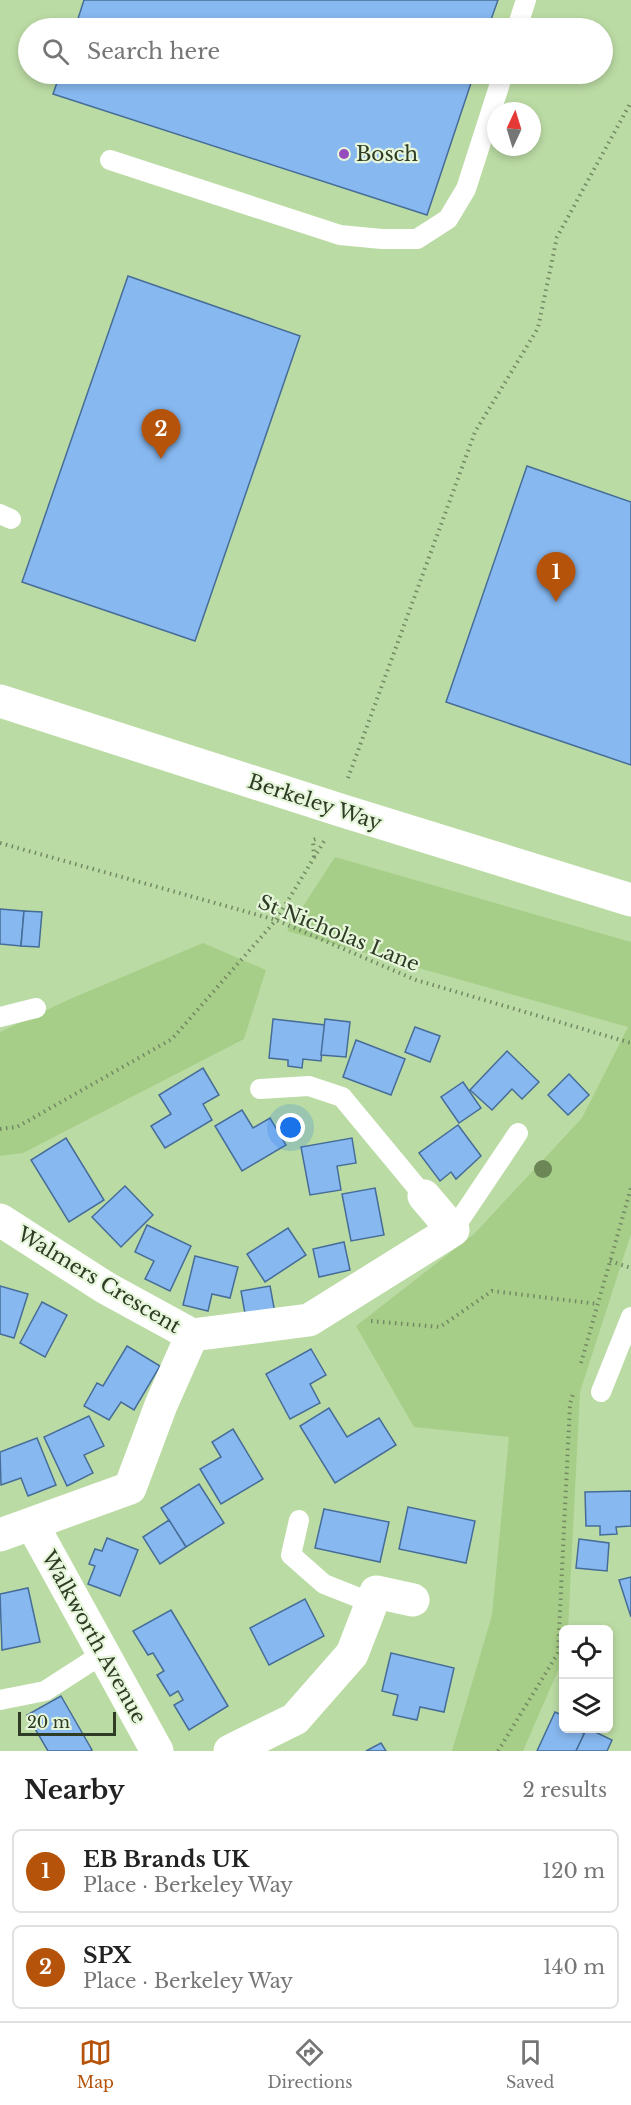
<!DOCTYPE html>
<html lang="en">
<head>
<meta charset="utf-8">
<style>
  :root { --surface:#fff; --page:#f2f2f2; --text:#222; --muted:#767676; --line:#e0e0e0; --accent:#b45309 }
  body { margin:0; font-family:"Libre Baskerville",serif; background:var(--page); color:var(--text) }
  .controls { position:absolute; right:18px; bottom:18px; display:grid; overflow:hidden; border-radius:9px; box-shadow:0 3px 9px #0003 }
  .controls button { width:54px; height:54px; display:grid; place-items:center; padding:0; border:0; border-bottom:2px solid var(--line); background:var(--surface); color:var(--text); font:30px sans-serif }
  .compass { position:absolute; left:487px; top:102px; width:54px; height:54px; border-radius:50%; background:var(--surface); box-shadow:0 3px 9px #0003; rotate:4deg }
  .scale { position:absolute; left:18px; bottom:15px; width:98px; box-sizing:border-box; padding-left:6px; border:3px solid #2e3b25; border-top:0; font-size:16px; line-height:21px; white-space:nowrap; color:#2e3b25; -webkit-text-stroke:4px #e6f6da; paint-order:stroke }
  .you { position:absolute; left:291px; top:1128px; width:21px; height:21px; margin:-15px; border:4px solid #fff; border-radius:50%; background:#1a73e8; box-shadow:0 0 0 9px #1a73e833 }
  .badge { display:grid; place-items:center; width:39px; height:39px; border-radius:50%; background:var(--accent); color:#fff; font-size:20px; font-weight:700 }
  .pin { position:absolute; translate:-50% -50px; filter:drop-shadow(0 2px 3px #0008) }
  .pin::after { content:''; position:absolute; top:32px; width:21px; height:18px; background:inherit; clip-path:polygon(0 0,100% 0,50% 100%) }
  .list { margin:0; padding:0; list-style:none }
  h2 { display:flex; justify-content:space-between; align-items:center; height:78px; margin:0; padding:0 24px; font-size:26px }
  h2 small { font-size:20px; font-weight:400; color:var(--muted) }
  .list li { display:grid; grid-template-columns:39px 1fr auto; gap:18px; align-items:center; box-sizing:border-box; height:84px; margin:0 12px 12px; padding:0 12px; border:2px solid var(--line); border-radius:9px }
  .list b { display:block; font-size:22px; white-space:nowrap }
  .list p { margin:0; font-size:20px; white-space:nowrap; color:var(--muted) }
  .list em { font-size:20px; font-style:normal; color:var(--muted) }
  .icon { flex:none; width:33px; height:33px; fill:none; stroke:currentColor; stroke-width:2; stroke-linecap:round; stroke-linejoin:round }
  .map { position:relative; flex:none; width:631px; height:1751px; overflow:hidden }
  .search { position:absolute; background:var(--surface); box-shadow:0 3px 9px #0003; left:18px; right:18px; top:18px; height:66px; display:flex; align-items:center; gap:15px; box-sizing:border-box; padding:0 21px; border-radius:33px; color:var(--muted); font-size:22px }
  .sheet { height:270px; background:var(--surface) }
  nav { display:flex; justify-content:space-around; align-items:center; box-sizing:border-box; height:84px; border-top:2px solid var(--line); background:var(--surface); font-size:16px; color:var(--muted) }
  nav a { display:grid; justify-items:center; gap:3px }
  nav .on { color:var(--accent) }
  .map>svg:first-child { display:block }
  .green { fill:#a7ce88 }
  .building { fill:#87b8f0; stroke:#466d98; stroke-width:1.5 }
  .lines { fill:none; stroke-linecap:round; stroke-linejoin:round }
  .path { stroke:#738963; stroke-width:4; stroke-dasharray:1.5 4.5; stroke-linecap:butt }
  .service { stroke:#fff; stroke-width:20 }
  .minor { stroke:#fff; stroke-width:33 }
  .secondary { stroke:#fff; stroke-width:33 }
  .tree { fill:#6c8755 }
  .poi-dot { fill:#984dbf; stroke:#e6f6da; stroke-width:2 }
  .labels { text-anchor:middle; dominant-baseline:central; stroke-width:4.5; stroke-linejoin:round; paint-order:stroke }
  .poi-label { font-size:20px; fill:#2e3b25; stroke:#e6f6da; text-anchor:start }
  .street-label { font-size:20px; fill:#2e3b25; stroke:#e6f6da }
</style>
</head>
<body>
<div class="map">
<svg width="631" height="1751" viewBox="0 0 631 1751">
  <rect width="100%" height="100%" fill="#bbdba4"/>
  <g class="green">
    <polygon points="335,857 631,942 631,1234 580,1392 568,1629 564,1630 563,1659 523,1751 452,1751 492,1615 509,1437 414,1427 356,1326 474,1234 582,1118 628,1027 287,931"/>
    <polygon points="203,943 266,970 244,1039 23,1153 0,1156 0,1032 70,999"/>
  </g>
  <g class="building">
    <polygon points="84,0 498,0 488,28 75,28"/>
    <polygon points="60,74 474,74 427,215 53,94"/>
    <polygon points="128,276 300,336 195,641 22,582"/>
    <polygon points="527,466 631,502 631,765 446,702"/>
    <polygon points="0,909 24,911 21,946 0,944"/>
    <polygon points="24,911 42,912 39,947 21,946"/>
    <polygon points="273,1019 325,1025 321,1061 303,1059 302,1068 288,1066 288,1060 269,1058"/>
    <polygon points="325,1019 350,1022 346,1057 321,1055"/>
    <polygon points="415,1027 440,1036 430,1062 405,1052"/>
    <polygon points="356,1040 405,1059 391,1095 343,1077"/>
    <polygon points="507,1051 539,1082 522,1099 512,1089 492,1110 470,1090"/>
    <polygon points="203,1068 219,1095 203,1104 212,1120 165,1148 151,1126 171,1114 159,1095"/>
    <polygon points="569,1074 589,1095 568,1115 548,1095"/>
    <polygon points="463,1082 481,1108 459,1123 441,1097"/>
    <polygon points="242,1110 253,1128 270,1118 286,1145 242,1171 215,1126"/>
    <polygon points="458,1125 481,1156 456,1179 451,1172 440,1181 419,1153"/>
    <polygon points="66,1138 104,1200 69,1222 31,1160"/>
    <polygon points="352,1138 356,1163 337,1166 341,1190 310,1195 301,1147"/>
    <polygon points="125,1186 153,1215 121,1247 92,1217"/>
    <polygon points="375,1188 384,1235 351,1241 342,1194"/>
    <polygon points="147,1225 191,1246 170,1291 145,1279 154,1261 135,1252"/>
    <polygon points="288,1228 306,1255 265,1282 247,1254"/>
    <polygon points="344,1242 350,1270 319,1277 313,1249"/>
    <polygon points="195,1256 238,1267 230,1298 212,1294 208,1311 183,1305"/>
    <polygon points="0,1286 28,1294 14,1338 0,1334"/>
    <polygon points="270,1286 275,1313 246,1319 241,1291"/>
    <polygon points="42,1302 67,1315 45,1357 20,1343"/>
    <polygon points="127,1346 160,1366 134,1410 121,1402 109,1420 84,1406 97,1383 103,1386"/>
    <polygon points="311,1349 326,1375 310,1384 320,1403 290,1419 266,1374"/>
    <polygon points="329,1408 347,1437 379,1418 396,1445 335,1483 300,1426"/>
    <polygon points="89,1416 104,1446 84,1455 93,1473 67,1486 44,1437"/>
    <polygon points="233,1429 263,1479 221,1504 200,1469 221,1457 212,1442"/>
    <polygon points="37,1438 56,1485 28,1496 21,1478 1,1485 0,1452"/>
    <polygon points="199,1484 224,1523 186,1547 161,1508"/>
    <polygon points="631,1491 631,1526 616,1527 617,1534 600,1535 600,1526 586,1526 585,1492"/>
    <polygon points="408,1507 475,1521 466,1563 399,1549"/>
    <polygon points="324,1509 389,1522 380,1562 315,1548"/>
    <polygon points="169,1520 186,1547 160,1564 143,1537"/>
    <polygon points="107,1538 138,1550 120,1596 88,1584 95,1566 89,1564 95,1549 102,1551"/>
    <polygon points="579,1539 609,1543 607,1571 576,1568"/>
    <polygon points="631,1577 631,1617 619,1580"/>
    <polygon points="28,1588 40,1642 2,1650 0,1594"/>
    <polygon points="305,1599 324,1636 269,1665 250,1628"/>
    <polygon points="171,1610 228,1706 189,1730 174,1705 183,1700 178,1691 170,1696 157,1675 164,1671 153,1653 148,1655 133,1631"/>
    <polygon points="391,1653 454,1668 444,1712 420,1707 417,1720 393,1715 398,1695 382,1691"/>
    <polygon points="61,1696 92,1750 90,1751 48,1751 27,1715"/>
    <polygon points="555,1712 564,1716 564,1728 577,1728 584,1734 576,1751 537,1751"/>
    <polygon points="587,1728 612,1740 607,1751 576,1751"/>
    <polygon points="381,1743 386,1751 366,1751"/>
  </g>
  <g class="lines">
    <g class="path">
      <polyline points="348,778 475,432 538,328 557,237 631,102"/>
      <polyline points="0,843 276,920 416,980 631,1043"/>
      <polyline points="314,857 313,840 318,838"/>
      <polyline points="0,1129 17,1127 172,1039 276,920 326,838"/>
      <polyline points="610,1261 631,1268"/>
      <polyline points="371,1321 440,1327 492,1291 598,1304"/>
      <polyline points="581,1363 631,1188"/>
      <polyline points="498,1751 558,1653 570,1404 574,1391"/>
    </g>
    <g class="service">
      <polyline points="517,28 526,0"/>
      <polyline points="110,160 340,235 382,239 417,239 448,219 466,189 503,74"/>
      <polyline points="0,514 11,519"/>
      <polyline points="0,1017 36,1008"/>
      <polyline points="260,1089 309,1086 342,1097 424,1196"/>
      <polyline points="453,1230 518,1133"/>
      <polyline points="601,1392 631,1317"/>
      <polyline points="299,1520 291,1555 324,1584 372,1603"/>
      <polyline points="0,1700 45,1691 104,1653"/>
    </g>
    <g class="minor">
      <polyline points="0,1220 106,1288 192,1335 309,1320 453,1230 424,1196"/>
      <polyline points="32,1524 157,1751"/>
      <polyline points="0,1535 130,1488 161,1405 192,1335"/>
      <polyline points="230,1751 295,1719 352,1654 376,1592 413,1600"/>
    </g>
    <polyline class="secondary" points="0,701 340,810 631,900"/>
  </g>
  <circle class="tree" cx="543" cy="1169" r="9"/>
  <circle class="poi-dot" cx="344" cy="154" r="6"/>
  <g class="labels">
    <g class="poi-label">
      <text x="356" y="154">Bosch</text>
    </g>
    <g class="street-label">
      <text transform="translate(315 802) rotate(18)">Berkeley Way</text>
      <text transform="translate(339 933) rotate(22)">St Nicholas Lane</text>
      <text transform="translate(99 1280) rotate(31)">Walmers Crescent</text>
      <text transform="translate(94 1637) rotate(61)">Walkworth Avenue</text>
    </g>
  </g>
</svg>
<div class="controls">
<button><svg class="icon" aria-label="locate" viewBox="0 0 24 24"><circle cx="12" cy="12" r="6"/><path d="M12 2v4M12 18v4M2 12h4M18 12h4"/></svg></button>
<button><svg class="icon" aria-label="layers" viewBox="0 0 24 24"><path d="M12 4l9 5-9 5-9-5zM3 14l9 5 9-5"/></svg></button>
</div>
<svg class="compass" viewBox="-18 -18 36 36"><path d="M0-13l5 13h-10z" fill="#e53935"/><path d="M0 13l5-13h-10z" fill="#767676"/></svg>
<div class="scale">20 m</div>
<div class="you"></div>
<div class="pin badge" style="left:556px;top:602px">1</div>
<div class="pin badge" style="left:161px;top:459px">2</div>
<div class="search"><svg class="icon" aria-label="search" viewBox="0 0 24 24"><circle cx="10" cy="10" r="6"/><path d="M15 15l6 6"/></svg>Search here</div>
</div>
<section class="sheet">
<h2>Nearby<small>2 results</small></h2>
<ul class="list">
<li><span class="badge">1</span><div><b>EB Brands UK</b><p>Place · Berkeley Way</p></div><em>120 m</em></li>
<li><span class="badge">2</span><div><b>SPX</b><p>Place · Berkeley Way</p></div><em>140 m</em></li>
</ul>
</section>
<nav>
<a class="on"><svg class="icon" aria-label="map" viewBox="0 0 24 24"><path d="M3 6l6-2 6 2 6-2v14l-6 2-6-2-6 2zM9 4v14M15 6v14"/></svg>Map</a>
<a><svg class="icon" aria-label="directions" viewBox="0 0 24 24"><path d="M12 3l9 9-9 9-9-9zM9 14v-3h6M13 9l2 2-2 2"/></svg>Directions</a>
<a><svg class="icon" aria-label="saved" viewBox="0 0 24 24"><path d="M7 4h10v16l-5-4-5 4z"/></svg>Saved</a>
</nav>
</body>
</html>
